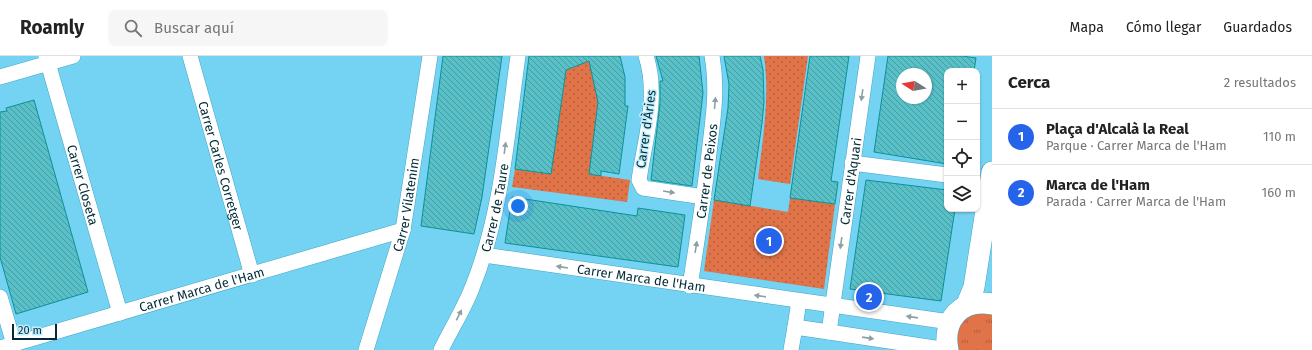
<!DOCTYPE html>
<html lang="es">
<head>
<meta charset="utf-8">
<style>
  :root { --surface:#fff; --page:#f6f6f6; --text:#222; --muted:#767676; --line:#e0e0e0; --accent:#2563eb }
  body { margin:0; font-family:"Fira Sans",sans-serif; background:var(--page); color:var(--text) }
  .controls { position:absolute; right:12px; top:12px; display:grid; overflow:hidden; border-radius:8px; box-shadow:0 1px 3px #0004 }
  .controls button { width:36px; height:36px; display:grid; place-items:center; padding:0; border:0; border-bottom:1px solid var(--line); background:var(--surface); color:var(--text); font:20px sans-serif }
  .compass { position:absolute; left:896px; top:12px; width:36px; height:36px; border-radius:50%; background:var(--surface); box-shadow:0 1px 3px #0004; rotate:281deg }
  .scale { position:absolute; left:12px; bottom:10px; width:45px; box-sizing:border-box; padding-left:4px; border:2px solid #002b37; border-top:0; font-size:11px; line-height:14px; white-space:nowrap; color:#002b37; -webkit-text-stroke:3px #c1edfd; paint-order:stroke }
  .you { position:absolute; left:518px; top:150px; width:14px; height:14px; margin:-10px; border:3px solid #fff; border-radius:50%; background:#1a73e8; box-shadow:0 0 0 6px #1a73e833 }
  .badge { display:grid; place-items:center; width:26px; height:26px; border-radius:50%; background:var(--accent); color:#fff; font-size:13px; font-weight:700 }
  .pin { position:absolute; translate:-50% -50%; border:2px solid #fff; box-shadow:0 1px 4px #0006 }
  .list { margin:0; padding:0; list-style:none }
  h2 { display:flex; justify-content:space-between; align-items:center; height:52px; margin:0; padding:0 16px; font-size:17px }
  h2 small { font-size:13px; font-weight:400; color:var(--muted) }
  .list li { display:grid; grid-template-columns:26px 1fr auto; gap:12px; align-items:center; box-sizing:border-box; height:56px; padding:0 16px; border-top:1px solid var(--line) }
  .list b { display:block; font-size:15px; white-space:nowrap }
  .list p { margin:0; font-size:13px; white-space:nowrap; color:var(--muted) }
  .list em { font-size:13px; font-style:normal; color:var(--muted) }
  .icon { flex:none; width:22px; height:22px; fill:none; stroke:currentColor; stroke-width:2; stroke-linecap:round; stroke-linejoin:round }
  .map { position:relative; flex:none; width:992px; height:294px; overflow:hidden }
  header { display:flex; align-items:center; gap:24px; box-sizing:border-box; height:56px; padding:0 20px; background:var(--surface); border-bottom:1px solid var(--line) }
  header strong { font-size:19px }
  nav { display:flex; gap:22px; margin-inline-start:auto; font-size:14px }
  .search { width:280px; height:36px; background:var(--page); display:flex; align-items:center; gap:10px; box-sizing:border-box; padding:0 14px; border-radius:8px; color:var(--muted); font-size:15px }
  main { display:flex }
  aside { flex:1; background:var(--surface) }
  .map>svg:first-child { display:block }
  .grass { fill:url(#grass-tufts) }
  .park { fill:url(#park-dots) }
  .building { fill:url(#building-back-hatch); stroke:#0b9199; fill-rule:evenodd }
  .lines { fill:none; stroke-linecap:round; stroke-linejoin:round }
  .street-casing { stroke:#42a4c2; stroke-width:16 }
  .secondary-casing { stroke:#42a4c2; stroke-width:22 }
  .street { stroke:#fff; stroke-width:15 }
  .secondary { stroke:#fff; stroke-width:21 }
  .oneway { fill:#8ca0a5 }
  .labels { text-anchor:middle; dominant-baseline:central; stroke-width:3; stroke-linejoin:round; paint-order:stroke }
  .street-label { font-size:13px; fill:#002b37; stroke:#c1edfd }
</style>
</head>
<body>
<header>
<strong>Roamly</strong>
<div class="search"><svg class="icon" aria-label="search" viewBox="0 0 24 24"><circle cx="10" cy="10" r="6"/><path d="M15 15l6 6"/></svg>Buscar aquí</div>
<nav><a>Mapa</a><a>Cómo llegar</a><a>Guardados</a></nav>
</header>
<main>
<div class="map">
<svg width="992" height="294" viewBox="0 0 992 294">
  <defs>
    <pattern id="grass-tufts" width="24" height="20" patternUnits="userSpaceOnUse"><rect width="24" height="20" fill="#e07348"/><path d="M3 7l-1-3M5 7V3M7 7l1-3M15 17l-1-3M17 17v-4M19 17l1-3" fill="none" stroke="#b35f3d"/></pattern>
    <pattern id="park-dots" width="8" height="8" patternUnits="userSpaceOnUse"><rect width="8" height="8" fill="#e07348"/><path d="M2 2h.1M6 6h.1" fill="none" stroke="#b35f3d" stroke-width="1.8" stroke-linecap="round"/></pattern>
    <pattern id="building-back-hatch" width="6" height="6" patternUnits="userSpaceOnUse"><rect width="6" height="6" fill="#59c0c8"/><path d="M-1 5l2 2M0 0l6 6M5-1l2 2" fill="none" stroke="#479ca3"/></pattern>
  </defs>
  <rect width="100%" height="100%" fill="#74d3f2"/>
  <path class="grass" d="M977 257 992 258V294H959C952 278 961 262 977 257Z"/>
  <g class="park">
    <polygon points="576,0 588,0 598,46 589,118 630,124 627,146 512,131 515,113 551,118 566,14 578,9"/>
    <path d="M764 0H808L790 128 758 123C763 81 770 41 764 0Z"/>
    <polygon points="790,142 835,148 824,233 704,215 714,144 788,156"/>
  </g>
  <g class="building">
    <polygon points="443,0 502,0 482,141 474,178 421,170"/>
    <polygon points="529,0 620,0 625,21 625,50 628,50 619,118 601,115 601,120 589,118 598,46 589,5 566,14 551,118 515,113"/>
    <polygon points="656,0 699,0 703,37 692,130 651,124 660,47 660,25 663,25"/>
    <polygon points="724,0 760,0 763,14 764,46 762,67 750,150 714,144 728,52 729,28"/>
    <polygon points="810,0 849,0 831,125 838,126 835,148 790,142"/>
    <path d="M888 0H962L976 2 974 15H947V108L874 96ZM902 18H926V42H902Z"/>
    <polygon points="34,44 88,236 16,258 0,201 0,56 7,55 6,52"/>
    <polygon points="866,124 947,134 947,153 955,153 941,245 850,233"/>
    <polygon points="512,141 637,160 638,152 685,159 678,211 505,187"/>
  </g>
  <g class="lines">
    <defs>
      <g id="street">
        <path id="s1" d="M46 0 120 257"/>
        <path id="s2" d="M190 0 252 219"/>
        <path d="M646 0C659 40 645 83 639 124L643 132 704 141"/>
        <polyline points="0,21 73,0"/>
        <polyline points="852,107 947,119"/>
        <path id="s3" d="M484 199 950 266"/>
        <path id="s4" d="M690 230C697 186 704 141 709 97 713 64 718 33 712 0"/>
        <polyline points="0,241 14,288"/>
        <path id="s5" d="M799 245 795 271 829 276 868 0"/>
        <polyline points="829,276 948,294"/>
        <path id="s6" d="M0 292 403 174"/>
        <path id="s7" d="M366 294 403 174 430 0"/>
        <path id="s8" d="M441 294C451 273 464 253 472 232 502 159 507 77 518 0"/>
        <polyline points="791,294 795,271"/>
      </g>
      <g id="secondary">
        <polyline points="967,248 974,231 992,116"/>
        <path d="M948 294C942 264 961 242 992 248"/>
      </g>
    </defs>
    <use href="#street" class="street-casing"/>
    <use href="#secondary" class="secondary-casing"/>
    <use href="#street" class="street"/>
    <use href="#secondary" class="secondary"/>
  </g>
  <defs><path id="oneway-solid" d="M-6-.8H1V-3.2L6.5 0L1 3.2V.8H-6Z"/></defs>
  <g class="oneway">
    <use href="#oneway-solid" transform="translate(862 39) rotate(98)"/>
    <use href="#oneway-solid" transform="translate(715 47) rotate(-85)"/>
    <use href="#oneway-solid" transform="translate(505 92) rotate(-82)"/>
    <use href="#oneway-solid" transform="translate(669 136) rotate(9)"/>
    <use href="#oneway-solid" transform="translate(841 187) rotate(98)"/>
    <use href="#oneway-solid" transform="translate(696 191) rotate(-81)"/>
    <use href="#oneway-solid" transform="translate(562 211) rotate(-171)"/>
    <use href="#oneway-solid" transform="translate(760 240) rotate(-172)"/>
    <use href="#oneway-solid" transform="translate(459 259) rotate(-63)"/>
    <use href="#oneway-solid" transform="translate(912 261) rotate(-172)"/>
    <use href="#oneway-solid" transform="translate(868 282) rotate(8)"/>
  </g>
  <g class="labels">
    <g class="street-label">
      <text transform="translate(646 73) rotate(-82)">Carrer d'Àries</text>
      <text stroke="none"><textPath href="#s2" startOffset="114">Carrer Carles Corretger</textPath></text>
      <text stroke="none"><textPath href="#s4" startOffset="116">Carrer de Peixos</textPath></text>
      <text stroke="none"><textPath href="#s5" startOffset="213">Carrer d'Aquari</textPath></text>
      <text stroke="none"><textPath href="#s1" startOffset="134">Carrer Closeta</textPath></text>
      <text stroke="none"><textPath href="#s7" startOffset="151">Carrer Vilatenim</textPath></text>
      <text stroke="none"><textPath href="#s8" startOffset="153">Carrer de Taure</textPath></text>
      <text stroke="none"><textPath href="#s3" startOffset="159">Carrer Marca de l'Ham</textPath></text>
      <text stroke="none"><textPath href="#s6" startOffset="210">Carrer Marca de l'Ham</textPath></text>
    </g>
  </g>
</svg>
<div class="controls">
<button>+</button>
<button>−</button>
<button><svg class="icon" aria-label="locate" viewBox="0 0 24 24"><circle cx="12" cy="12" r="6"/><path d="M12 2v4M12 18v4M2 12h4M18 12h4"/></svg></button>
<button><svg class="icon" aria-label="layers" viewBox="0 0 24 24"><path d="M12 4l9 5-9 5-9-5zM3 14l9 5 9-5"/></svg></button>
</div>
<svg class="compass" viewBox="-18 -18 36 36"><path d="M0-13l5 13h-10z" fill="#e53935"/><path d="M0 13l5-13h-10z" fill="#767676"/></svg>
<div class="scale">20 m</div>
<div class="you"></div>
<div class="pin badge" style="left:769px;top:185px">1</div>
<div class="pin badge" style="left:869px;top:241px">2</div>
</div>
<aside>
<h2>Cerca<small>2 resultados</small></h2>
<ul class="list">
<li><span class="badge">1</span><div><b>Plaça d'Alcalà la Real</b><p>Parque · Carrer Marca de l'Ham</p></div><em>110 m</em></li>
<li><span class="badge">2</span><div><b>Marca de l'Ham</b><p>Parada · Carrer Marca de l'Ham</p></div><em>160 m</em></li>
</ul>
</aside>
</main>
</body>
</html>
